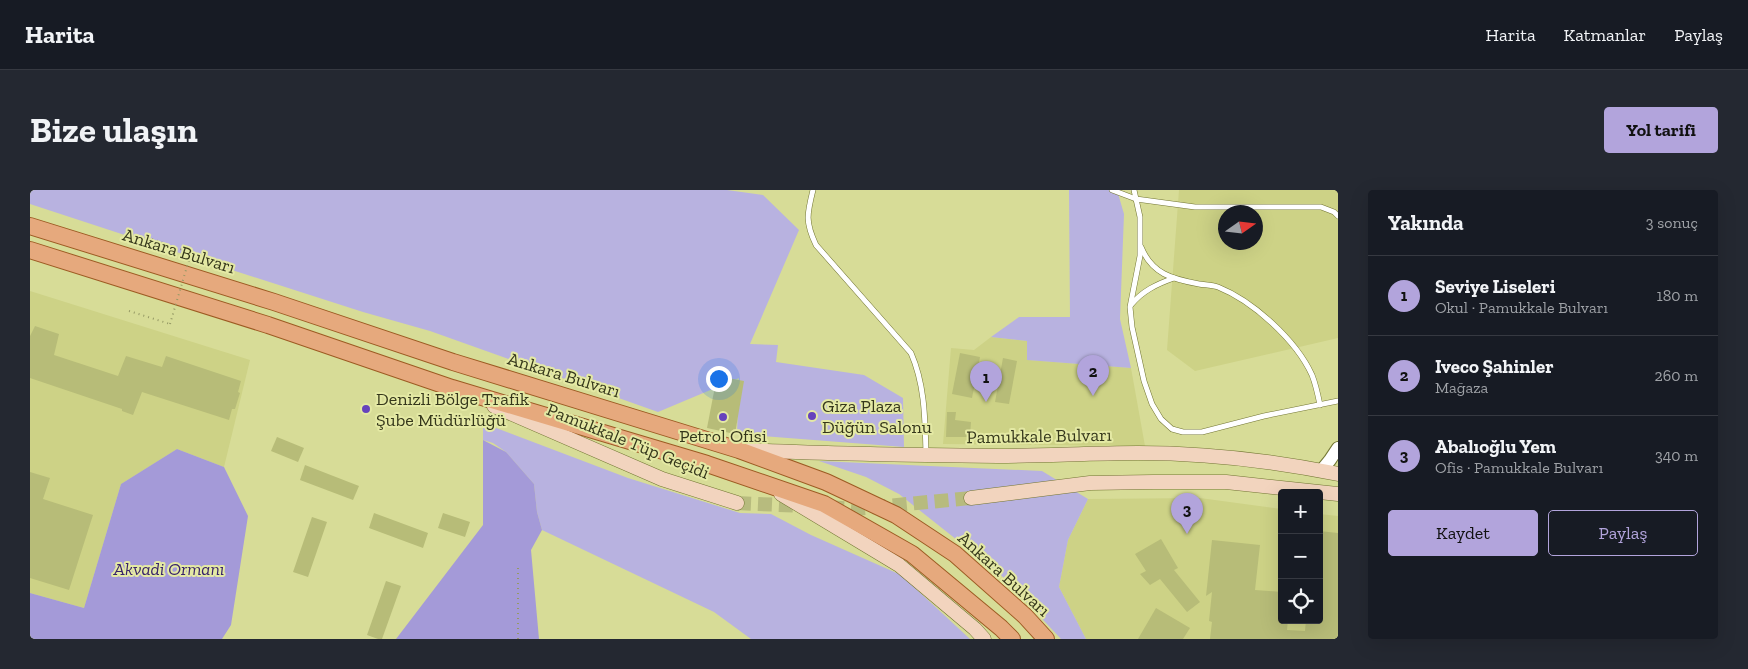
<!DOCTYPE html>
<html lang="tr">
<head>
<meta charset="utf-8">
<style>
  :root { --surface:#171b24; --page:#242831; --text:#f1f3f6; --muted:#9ea1a6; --line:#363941; --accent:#b2a4dc }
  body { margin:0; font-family:"Zilla Slab",serif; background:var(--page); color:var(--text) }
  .controls { position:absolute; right:15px; bottom:15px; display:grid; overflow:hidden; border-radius:5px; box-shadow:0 5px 20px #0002 }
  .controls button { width:45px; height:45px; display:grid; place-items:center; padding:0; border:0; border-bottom:1px solid var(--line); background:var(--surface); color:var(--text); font:25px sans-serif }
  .compass { position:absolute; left:1188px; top:15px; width:45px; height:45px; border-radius:50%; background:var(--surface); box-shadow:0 5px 20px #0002; rotate:76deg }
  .you { position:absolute; left:688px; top:188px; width:18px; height:18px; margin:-12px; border:4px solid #fff; border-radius:50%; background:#1a73e8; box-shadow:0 0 0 8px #1a73e833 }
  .badge { display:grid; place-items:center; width:32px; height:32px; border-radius:50%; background:var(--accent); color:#111; font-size:16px; font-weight:700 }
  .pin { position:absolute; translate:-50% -41px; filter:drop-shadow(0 1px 2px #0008) }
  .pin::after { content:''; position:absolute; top:26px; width:18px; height:15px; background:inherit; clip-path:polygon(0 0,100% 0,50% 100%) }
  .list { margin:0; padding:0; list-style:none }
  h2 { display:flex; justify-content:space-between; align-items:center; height:65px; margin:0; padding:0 20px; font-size:21px }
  h2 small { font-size:16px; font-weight:400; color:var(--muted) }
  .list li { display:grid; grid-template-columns:32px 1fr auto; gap:15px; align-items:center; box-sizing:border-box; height:80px; padding:0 20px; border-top:1px solid var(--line) }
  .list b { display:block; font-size:19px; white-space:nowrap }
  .list p { margin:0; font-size:16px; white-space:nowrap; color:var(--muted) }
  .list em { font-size:16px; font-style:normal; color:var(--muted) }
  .actions { display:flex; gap:10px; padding:15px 20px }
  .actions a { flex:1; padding:11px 0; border:1px solid var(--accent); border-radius:5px; text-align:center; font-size:18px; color:var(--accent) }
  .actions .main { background:var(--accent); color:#111 }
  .icon { flex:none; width:28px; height:28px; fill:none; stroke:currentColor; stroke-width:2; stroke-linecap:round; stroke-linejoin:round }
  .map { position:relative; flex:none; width:1308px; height:449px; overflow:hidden; border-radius:5px }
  header { display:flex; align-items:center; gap:30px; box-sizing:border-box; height:70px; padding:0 25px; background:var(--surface); border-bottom:1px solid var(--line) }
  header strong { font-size:24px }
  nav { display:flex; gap:28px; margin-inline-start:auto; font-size:18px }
  .intro { display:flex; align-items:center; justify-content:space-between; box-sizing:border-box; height:120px; padding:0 30px }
  h1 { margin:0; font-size:35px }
  .button { padding:12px 22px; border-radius:5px; background:var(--accent); color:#111; font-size:18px; font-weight:700 }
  main { display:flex; gap:30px; padding:0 30px }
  aside { flex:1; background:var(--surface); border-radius:5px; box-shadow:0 5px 20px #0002 }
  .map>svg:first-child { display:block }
  .built { fill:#cdd286; fill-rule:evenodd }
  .green { fill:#b8b2e0 }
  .forest { fill:#a49ad8 }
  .building { fill:#b7bc78 }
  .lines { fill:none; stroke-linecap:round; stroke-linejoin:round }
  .secondary-tunnel { stroke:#b7bb7e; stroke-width:14; stroke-dasharray:14 7; stroke-linecap:butt }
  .service-casing { stroke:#727533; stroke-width:6 }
  .tertiary-casing { stroke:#727533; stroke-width:14 }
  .secondary-casing { stroke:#727533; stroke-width:15 }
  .primary-casing { stroke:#9d5b23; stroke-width:18 }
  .path { stroke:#959965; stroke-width:2; stroke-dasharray:1 4; stroke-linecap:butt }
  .service { stroke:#fff; stroke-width:5 }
  .tertiary { stroke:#fff; stroke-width:12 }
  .secondary { stroke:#f2d4be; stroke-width:14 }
  .primary { stroke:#e6a97d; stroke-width:16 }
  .path-bridge { stroke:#959965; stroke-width:2; stroke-dasharray:1 4; stroke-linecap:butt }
  .poi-dot { fill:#6643bc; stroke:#e4e9a4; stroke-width:2 }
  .labels { text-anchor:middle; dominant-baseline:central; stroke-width:4; stroke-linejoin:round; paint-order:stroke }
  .street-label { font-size:18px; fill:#35371b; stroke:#e4e9a4 }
  .poi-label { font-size:18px; fill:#35371b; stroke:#e4e9a4; text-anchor:start }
  .park-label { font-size:18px; font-style:italic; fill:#37226a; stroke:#e4e9a4 }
</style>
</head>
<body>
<header>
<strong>Harita</strong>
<nav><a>Harita</a><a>Katmanlar</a><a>Paylaş</a></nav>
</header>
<div class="intro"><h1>Bize ulaşın</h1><a class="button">Yol tarifi</a></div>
<main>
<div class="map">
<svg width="1308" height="449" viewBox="0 0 1308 449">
  <rect width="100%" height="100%" fill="#d7dc97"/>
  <g class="built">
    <path d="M1149 0H1308V148L1165 181 1137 160ZM1196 22H1226V52H1196Z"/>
    <polygon points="0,101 220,170 194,277 147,259 91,294 54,418 0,403"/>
    <polygon points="961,147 997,151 998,170 1101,178 1115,256 913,254 921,158 944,160"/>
    <polygon points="1170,308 1252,319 1252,430 1289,430 1289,324 1308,326 1308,449 1056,449 1029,397 1038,350 1058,309"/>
  </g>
  <g class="green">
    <polygon points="0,0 697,0 733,5 769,40 720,154 748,155 746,172 834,185 873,208 874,257 707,244 709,188 628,222 400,141 333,122 174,71 0,14"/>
    <polygon points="1039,0 1087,0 1094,24 1090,129 1101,178 997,170 997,151 961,147 989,127 1040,127"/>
    <polygon points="453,233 598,288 710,323 741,324 781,345 871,385 940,449 721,449 684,422 512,340 507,322 504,294 476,262 463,253 453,250"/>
    <polygon points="789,271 1012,281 1058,309 1038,350 1029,397 1056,449 1031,449 970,384 869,304 836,287"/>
  </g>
  <g class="forest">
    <polygon points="453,250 476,262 504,294 507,322 512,340 501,360 509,449 366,449 453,335"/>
    <polygon points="147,259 194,277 218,326 201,435 192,449 0,449 0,403 54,418 91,294"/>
  </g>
  <g class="building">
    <polygon points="5,136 29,144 24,165 88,186 96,166 132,177 136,166 211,191 208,202 210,203 205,219 202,219 199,230 112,202 103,225 92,221 92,219 0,188 0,146"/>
    <polygon points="930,163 950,167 942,208 922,204"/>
    <polygon points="973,168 987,171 979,214 965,212"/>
    <polygon points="687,186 714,191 705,244 677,238"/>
    <polygon points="917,222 926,222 925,230 941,232 940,247 916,247"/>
    <polygon points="247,247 274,258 268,272 241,261"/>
    <polygon points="275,275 329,296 323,310 270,290"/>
    <polygon points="0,282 20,288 13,309 63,325 39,400 0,388"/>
    <polygon points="344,323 398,343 393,358 339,338"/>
    <polygon points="413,323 440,332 435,347 408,338"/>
    <polygon points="282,327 297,332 278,387 263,382"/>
    <polygon points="1289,341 1308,343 1308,449 1180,449 1182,432 1179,431 1182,402 1176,406 1182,350 1230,355 1225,400 1252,402 1252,430 1258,430 1257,440 1275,441 1276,430 1289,430"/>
    <polygon points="1131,349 1148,378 1144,380 1170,412 1157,422 1130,389 1120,395 1110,384 1116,381 1105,364"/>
    <polygon points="356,391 371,396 352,449 348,449 337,445"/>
    <polygon points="1126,418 1160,438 1153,449 1108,449"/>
  </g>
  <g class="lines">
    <g class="secondary-tunnel">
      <polyline points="707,313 773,316"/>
      <polyline points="800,317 824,319 941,308"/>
    </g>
    <defs>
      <g id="service">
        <path d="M783 0C777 24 775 32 786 55L881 163C895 195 895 229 896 264"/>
        <polyline points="1082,0 1106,9 1165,17 1291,17 1304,22 1308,26"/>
        <polyline points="1104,0 1110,27 1110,66 1100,117 1102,137 1114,191 1122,214 1131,229 1142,239 1153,242 1172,242 1234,226 1308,211"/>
        <path d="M1111 57C1122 84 1142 89 1169 94 1175 95 1182 95 1188 97 1223 111 1266 150 1282 185 1286 195 1288 205 1290 215"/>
        <path d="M1101 115C1112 101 1127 94 1144 88"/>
      </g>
      <polyline id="tertiary" points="1291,281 1300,270 1308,258"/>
      <g id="secondary">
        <polyline points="464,216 632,289 707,313"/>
        <path d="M717 260C801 264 884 265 968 266 1014 266 1061 263 1108 263 1173 263 1244 271 1308 284"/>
        <polyline points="751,304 869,375 945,439 954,449"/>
        <polyline points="941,308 1060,293 1123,292 1196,292 1308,304"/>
      </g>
      <g id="primary">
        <polyline points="0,36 244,112 423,172 709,260 796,292 866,325 925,364 995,426 1016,449"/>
        <polyline points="0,60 238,135 422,198 677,274 794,314 882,364 971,438 982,449"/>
      </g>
    </defs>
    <use href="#service" class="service-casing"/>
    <use href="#tertiary" class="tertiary-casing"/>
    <use href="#secondary" class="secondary-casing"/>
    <use href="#primary" class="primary-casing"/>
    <g class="path">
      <polyline points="122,49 161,63"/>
      <polyline points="99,121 140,134"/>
      <polyline points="488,449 488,376"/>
    </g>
    <use href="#service" class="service"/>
    <use href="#tertiary" class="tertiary"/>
    <use href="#secondary" class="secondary"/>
    <use href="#primary" class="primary"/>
    <polyline class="path-bridge" points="140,134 161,63"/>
  </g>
  <g class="poi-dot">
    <circle cx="336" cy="219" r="5"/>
    <circle cx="782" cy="226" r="5"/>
    <circle cx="693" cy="227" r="5"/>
  </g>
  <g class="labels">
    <g class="street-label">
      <text transform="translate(149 61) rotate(17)">Ankara Bulvarı</text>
      <text transform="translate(534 185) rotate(17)">Ankara Bulvarı</text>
      <text transform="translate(1009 246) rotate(-1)">Pamukkale Bulvarı</text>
      <text transform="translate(598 251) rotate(22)">Pamukkale Tüp Geçidi</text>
      <text transform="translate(974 384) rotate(42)">Ankara Bulvarı</text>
    </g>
    <g class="poi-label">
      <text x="346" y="209">Denizli Bölge Trafik<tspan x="346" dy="21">Şube Müdürlüğü</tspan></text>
      <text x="792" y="216">Giza Plaza<tspan x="792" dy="21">Düğün Salonu</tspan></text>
      <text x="693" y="246" text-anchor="middle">Petrol Ofisi</text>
    </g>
    <g class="park-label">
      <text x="139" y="379">Akvadi Ormanı</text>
    </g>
  </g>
</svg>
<div class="controls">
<button>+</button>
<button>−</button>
<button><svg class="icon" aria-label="locate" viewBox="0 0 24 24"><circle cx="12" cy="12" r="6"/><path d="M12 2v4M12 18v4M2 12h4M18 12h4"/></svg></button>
</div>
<svg class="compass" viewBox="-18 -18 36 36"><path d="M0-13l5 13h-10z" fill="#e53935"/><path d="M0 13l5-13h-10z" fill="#9ea1a6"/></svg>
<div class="you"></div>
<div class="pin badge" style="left:956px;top:212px">1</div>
<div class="pin badge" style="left:1063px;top:206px">2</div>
<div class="pin badge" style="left:1157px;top:344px">3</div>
</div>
<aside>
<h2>Yakında<small>3 sonuç</small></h2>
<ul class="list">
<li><span class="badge">1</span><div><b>Seviye Liseleri</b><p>Okul · Pamukkale Bulvarı</p></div><em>180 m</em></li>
<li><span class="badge">2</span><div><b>Iveco Şahinler</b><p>Mağaza</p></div><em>260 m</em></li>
<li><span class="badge">3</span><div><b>Abalıoğlu Yem</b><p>Ofis · Pamukkale Bulvarı</p></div><em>340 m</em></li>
</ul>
<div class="actions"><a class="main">Kaydet</a><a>Paylaş</a></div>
</aside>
</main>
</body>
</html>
